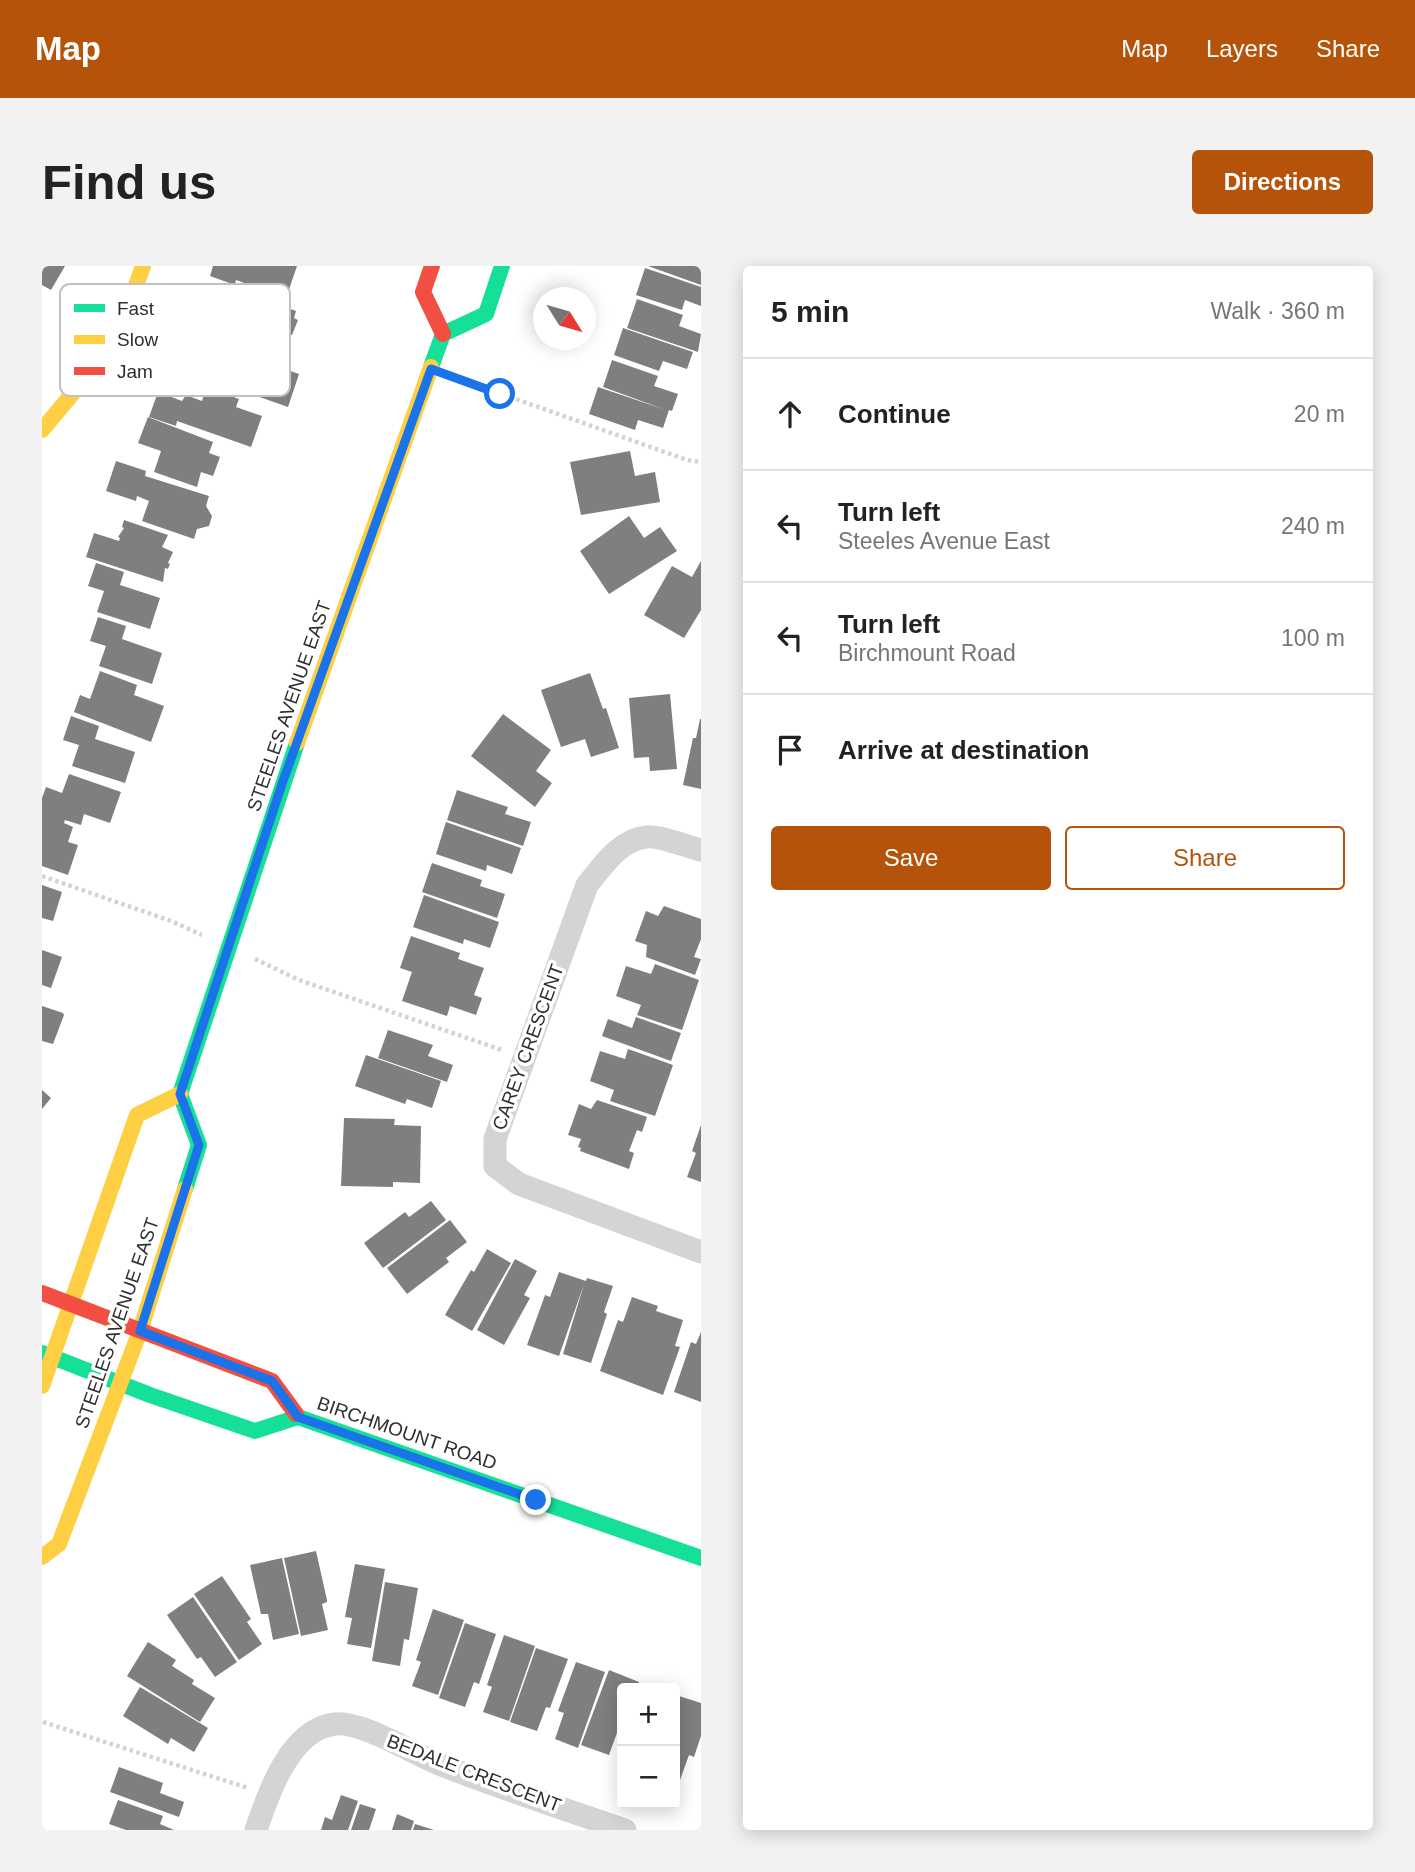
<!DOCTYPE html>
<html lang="en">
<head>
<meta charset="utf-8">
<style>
  :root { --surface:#fff; --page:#f2f2f2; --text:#222; --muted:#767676; --line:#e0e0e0; --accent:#b45309 }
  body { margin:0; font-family:Arial,sans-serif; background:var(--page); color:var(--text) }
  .controls { position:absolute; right:21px; bottom:21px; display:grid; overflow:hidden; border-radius:7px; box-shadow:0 4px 18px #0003 }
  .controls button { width:63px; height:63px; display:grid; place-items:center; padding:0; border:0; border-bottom:2px solid var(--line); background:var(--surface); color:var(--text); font:35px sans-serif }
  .compass { position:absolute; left:491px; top:21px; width:63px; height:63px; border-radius:50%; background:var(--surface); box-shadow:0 4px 18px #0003; rotate:127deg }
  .stop { position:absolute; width:21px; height:21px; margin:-16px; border:5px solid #1a73e8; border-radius:50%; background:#fff }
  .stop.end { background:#1a73e8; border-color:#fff; box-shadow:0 2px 7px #0008 }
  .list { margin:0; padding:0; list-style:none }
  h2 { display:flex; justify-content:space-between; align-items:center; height:91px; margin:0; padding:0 28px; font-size:30px }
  h2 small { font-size:23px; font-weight:400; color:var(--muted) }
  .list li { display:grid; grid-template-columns:46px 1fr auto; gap:21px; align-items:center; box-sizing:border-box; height:112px; padding:0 28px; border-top:2px solid var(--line) }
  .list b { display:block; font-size:26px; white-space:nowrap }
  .list p { margin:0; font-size:23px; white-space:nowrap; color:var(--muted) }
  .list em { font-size:23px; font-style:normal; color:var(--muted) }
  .actions { display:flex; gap:14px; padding:21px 28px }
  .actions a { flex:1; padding:16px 0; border:2px solid var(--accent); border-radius:7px; text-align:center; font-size:24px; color:var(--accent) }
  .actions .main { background:var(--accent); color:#fff }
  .icon { flex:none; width:38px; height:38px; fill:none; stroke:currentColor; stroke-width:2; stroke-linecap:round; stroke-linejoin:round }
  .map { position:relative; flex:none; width:659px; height:1564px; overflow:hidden; border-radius:7px }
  header { display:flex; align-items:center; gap:42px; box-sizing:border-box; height:98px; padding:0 35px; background:var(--accent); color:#fff }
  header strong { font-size:33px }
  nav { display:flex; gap:38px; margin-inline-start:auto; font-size:24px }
  .intro { display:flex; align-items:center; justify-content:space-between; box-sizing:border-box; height:168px; padding:0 42px }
  h1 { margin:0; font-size:49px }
  .button { padding:18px 32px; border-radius:7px; background:var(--accent); color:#fff; font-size:24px; font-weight:700 }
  main { display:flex; gap:42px; padding:0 42px }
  aside { flex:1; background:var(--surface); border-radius:7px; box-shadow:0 4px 18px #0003 }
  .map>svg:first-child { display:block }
  .building { fill:#7f7f7f }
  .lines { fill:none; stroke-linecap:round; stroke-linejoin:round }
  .path { stroke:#d3d3d3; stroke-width:4.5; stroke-dasharray:3.5 3.5; stroke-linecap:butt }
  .street { stroke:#d4d4d4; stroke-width:23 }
  .fast { stroke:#16e098; stroke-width:16 }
  .slow { stroke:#ffcf43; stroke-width:16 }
  .jam { stroke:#f24e42; stroke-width:16 }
  .route { stroke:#1a73e8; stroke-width:9 }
  .labels { text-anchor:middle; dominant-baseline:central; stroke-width:7; stroke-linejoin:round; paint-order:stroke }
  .street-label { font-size:19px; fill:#2f2f2f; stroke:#fff }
  .key { fill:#fff; stroke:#c1c1c1; stroke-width:2 }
  .key-label { font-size:19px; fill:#2f2f2f }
</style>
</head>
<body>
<header>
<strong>Map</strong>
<nav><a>Map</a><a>Layers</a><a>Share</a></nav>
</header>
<div class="intro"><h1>Find us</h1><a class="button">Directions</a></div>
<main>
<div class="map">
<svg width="659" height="1564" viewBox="0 0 659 1564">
  <rect width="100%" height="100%" fill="#fff"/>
  <g class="building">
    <polygon points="0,0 23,0 9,24 0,19"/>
    <polygon points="171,0 255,0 244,32 194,14 193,19 168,10"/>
    <polygon points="606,0 659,0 659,19"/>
    <polygon points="603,2 659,21 659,40 643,34 640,44 594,29"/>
    <polygon points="209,29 254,45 252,52 256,54 250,69 246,68 241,82 219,74 217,81 179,68 189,43 202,48"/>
    <polygon points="595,33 641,49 637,60 659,68 656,86 585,62"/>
    <polygon points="581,62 651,86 645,103 621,95 617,105 572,89"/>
    <polygon points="201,80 234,91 231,99 257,108 246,141 172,115 171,119 144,110 153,84 178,93 182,88 197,93"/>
    <polygon points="570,94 616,110 612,120 636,128 630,145 627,144 621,162 596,154 593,164 547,148 556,121 624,144 561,121"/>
    <polygon points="164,121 197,133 194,141 220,150 209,181 135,155 134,160 107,151 116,126 140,135 144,129 160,135"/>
    <polygon points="106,151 171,176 167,187 178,191 171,210 159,206 155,221 112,206 119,185 96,177"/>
    <polygon points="588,185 593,210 613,206 618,236 539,249 528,196"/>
    <polygon points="74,195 104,205 103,210 167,230 164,240 170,250 167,260 155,263 152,273 100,255 107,235 95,230 94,235 64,225"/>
    <polygon points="587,250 602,272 618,261 635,285 567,328 538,285"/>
    <polygon points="82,254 126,269 120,281 131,286 126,297 128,298 126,303 123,302 121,316 44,291 52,267 77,275 78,272 76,271 82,262 80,261"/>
    <polygon points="659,295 659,344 642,372 602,349 630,300 650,311"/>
    <polygon points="54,297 82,306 78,319 118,332 108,363 55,346 62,325 46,320"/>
    <polygon points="56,351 84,360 80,373 120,387 110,418 57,400 64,380 48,375"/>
    <polygon points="58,405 95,419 92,429 122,440 109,476 32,446 38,429 48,433"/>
    <polygon points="548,407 561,443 564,442 577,482 549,491 543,473 519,481 499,424"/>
    <polygon points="628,428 635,503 608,505 607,491 592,492 587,432"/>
    <polygon points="461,448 509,484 494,505 510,517 493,541 429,490"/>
    <polygon points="29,450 57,460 53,473 93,486 83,517 30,500 37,479 21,474"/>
    <polygon points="658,453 659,453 659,523 641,519 651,472 654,472"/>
    <polygon points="27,508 79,526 68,557 42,548 39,559 23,554 22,557 31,561 26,576 36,579 26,609 0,600 0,532 4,521 20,527"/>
    <polygon points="415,524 466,541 463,548 489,556 481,580 405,554"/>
    <polygon points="404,556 479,582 470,608 445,599 444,605 394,588"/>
    <polygon points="390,597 440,614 438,620 463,628 455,652 380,626"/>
    <polygon points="0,619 20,626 11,655 0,652"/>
    <polygon points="382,629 457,656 448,682 422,673 421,678 371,661"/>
    <polygon points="622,640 659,653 659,673 652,691 659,693 653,709 604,691 605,679 593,675 604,645 616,650"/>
    <polygon points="369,670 418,687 416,693 442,702 432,729 440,732 434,749 408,740 405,750 360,735 370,706 358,702"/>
    <polygon points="0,684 20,691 9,722 0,719"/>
    <polygon points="613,698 657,714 640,764 595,749 599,739 574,730 584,700 609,708"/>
    <polygon points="0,740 21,747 22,749 11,778 0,775"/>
    <polygon points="594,751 639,767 629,795 560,770 566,753 590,762"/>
    <polygon points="346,764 391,779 386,790 411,799 405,816 336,792"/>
    <polygon points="586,783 631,799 613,850 568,835 572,824 548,815 558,785 583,793"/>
    <polygon points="324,789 399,815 390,842 365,833 363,838 313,820"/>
    <polygon points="0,824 9,832 0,843"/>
    <polygon points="555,834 605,851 600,866 595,864 587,885 592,887 587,903 538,885 539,882 536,881 539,873 526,869 537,838 549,843"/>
    <polygon points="302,852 353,853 352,859 379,860 378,917 351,916 351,921 299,920"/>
    <polygon points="659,859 659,916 645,911 654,887 650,885"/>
    <polygon points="389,935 404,954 341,1002 322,977 363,946 367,951"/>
    <polygon points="408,954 425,976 404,992 407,996 365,1028 345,1002"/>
    <polygon points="445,983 469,997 430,1065 403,1049 429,1004 432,1006"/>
    <polygon points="473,993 495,1005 482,1029 488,1032 462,1079 435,1064"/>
    <polygon points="517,1006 544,1015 545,1012 571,1020 562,1046 565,1048 549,1097 521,1088 542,1018 517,1090 485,1079 503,1029 508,1031"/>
    <polygon points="590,1031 616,1040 614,1045 641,1054 633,1080 638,1081 621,1129 558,1105 576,1054 581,1056"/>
    <polygon points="659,1066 659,1136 632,1126 649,1076 654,1078"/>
    <polygon points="274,1285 285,1334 285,1336 280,1338 286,1364 259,1370 242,1292"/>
    <polygon points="240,1292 257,1368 231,1374 226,1348 219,1348 208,1299"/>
    <polygon points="313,1298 343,1303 329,1382 305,1378 310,1352 303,1351"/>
    <polygon points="180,1310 209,1353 205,1356 220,1378 197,1394 152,1328"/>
    <polygon points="343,1316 376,1322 367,1374 362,1373 358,1400 330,1395"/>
    <polygon points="151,1331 195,1396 173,1411 159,1391 155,1393 125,1349"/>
    <polygon points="391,1343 422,1354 396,1429 370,1420 379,1396 374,1394"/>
    <polygon points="423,1357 454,1368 437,1418 432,1416 423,1441 397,1432"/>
    <polygon points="462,1369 493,1380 467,1455 441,1446 450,1421 445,1419"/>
    <polygon points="106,1376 134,1394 130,1400 152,1414 150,1418 173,1432 158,1456 85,1410"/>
    <polygon points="494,1382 526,1393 508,1442 504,1441 495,1465 468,1456"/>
    <polygon points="534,1396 563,1406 536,1482 513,1473 522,1447 516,1445"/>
    <polygon points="567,1404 597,1416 595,1422 580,1422 580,1462 579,1465 576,1464 567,1489 539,1479"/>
    <polygon points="98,1421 166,1462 152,1486 129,1472 126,1478 81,1450"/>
    <polygon points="637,1430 659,1437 659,1470 652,1491 647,1489 638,1514 633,1513 633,1431 637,1432"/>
    <polygon points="77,1501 121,1517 118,1527 142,1536 137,1551 68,1526"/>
    <polygon points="299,1529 316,1535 306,1564 279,1564 283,1551 290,1554"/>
    <polygon points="76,1534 121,1550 118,1558 132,1564 84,1564 67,1558"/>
    <polygon points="318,1538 334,1543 327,1564 309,1564"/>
    <polygon points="355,1548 372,1555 369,1564 350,1564"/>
    <polygon points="373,1558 392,1564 371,1564"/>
  </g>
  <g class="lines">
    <g class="path">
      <polyline points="415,112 645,194 659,196"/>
      <polyline points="0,610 129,655 160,669"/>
      <polyline points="213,693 257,714 460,784"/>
      <polyline points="1,1456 206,1522"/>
    </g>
    <g class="street">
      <path d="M659 584C647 581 615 569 605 571 578 573 560 601 545 619L453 873V900L477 918 659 986"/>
      <path d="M214 1564C226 1528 248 1463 293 1458 321 1455 373 1489 402 1500 461 1523 522 1543 583 1564"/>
    </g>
    <g class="fast">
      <polyline points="389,101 401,68 444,48 460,0"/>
      <polyline points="143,923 157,879 138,828 255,477"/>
      <polyline points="0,1087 108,1129 213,1165 256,1151"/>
      <polyline points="254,1148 256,1151 659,1292"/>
    </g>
    <g class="slow">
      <polyline points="0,164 51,103 82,53 101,0"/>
      <polyline points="255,477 389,101"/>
      <polyline points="0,1120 95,849 138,828"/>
      <polyline points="0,1291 17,1278 98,1065 143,923"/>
    </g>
    <g class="jam">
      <polyline points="390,0 381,26 401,68"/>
      <polyline points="0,1027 230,1115 254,1148"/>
    </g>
  </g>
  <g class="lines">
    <polyline class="route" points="458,128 389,103 240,518 138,828 157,879 98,1065 230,1115 256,1151 494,1234"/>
  </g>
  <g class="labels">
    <g class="street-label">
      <text transform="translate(247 440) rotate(-71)">STEELES AVENUE EAST</text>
      <text transform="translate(486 781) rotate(-70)">CAREY CRESCENT</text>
      <text transform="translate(75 1057) rotate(-71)">STEELES AVENUE EAST</text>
      <text transform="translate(365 1167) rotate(19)">BIRCHMOUNT ROAD</text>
      <text transform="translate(432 1507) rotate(21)">BEDALE CRESCENT</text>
    </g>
  </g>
  <rect x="18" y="18" width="230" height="112" rx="10" class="key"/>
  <rect x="32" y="38" width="31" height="8" fill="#16e098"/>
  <rect x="32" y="69" width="31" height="9" fill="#ffcf43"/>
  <rect x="32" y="101" width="31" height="8" fill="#f24e42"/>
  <g class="key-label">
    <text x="75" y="49">Fast</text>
    <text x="75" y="80">Slow</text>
    <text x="75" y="112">Jam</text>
  </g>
</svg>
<div class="controls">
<button>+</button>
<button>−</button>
</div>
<svg class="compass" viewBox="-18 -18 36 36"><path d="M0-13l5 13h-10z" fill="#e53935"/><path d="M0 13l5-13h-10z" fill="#767676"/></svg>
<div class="stop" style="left:458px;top:128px"></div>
<div class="stop end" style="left:494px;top:1234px"></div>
</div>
<aside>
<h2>5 min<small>Walk · 360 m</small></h2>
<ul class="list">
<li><svg class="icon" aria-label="ahead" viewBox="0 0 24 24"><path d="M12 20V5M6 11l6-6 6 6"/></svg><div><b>Continue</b></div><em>20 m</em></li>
<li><svg class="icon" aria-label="left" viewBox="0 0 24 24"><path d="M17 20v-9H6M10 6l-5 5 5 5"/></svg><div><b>Turn left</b><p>Steeles Avenue East</p></div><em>240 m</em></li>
<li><svg class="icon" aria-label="left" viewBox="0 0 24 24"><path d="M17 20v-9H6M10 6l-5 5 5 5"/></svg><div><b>Turn left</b><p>Birchmount Road</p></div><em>100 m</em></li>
<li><svg class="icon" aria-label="arrive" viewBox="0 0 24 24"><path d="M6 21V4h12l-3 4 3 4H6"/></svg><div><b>Arrive at destination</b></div></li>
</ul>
<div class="actions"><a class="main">Save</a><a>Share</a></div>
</aside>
</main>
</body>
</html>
